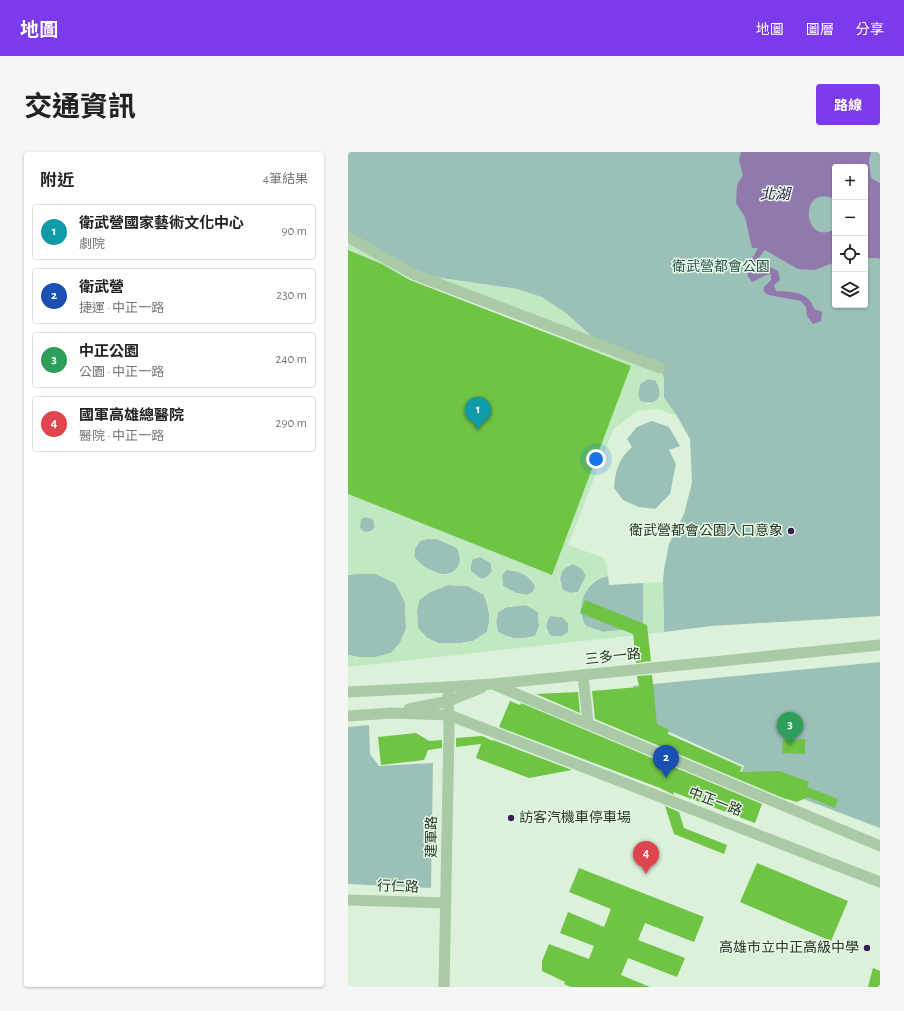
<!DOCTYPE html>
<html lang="zh-TW">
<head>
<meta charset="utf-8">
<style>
  :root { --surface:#fff; --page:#f6f6f6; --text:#222; --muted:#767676; --line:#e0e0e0; --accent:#7c3aed }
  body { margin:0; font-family:"Alegreya Sans","Noto Sans TC",sans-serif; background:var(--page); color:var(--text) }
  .controls { position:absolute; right:12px; top:12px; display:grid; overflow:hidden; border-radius:4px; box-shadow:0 1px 3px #0004 }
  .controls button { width:36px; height:36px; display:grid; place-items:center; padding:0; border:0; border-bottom:1px solid var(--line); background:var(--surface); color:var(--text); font:20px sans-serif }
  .you { position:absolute; left:248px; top:307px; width:14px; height:14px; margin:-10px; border:3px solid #fff; border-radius:50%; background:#1a73e8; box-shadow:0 0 0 6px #1a73e833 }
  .badge { display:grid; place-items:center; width:26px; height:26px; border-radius:50%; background:var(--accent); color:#fff; font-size:13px; font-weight:700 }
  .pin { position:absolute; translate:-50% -33px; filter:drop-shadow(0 1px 2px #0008) }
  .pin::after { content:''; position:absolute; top:21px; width:14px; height:12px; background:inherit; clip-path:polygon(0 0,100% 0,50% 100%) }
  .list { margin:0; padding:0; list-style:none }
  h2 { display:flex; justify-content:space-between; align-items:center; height:52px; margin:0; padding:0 16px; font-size:17px }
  h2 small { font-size:13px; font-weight:400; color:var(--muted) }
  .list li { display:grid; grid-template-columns:26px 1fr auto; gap:12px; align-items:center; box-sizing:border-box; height:56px; margin:0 8px 8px; padding:0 8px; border:1px solid var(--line); border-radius:4px }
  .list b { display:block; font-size:15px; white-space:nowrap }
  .list p { margin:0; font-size:13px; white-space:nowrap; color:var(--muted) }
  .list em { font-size:13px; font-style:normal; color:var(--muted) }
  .icon { flex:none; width:22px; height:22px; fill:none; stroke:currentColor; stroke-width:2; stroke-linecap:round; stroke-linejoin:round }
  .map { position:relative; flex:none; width:532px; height:835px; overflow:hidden; border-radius:4px }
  header { display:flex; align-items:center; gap:24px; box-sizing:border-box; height:56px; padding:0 20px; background:var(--accent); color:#fff }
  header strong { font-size:19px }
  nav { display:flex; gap:22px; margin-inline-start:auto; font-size:14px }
  .intro { display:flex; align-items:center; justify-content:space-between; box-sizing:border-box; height:96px; padding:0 24px }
  h1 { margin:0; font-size:28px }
  .button { padding:10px 18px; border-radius:4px; background:var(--accent); color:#fff; font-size:14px; font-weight:700 }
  main { display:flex; gap:24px; padding:0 24px }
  aside { flex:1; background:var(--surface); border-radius:4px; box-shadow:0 1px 3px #0004 }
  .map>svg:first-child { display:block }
  .green { fill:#9ac0b7; fill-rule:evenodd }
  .plaza { fill:#c1e9c1; fill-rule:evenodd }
  .water { fill:#9279ad }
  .building { fill:#6fc444 }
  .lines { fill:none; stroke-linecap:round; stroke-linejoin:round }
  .minor { stroke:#aac9a6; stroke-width:11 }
  .tertiary { stroke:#aac9a6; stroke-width:11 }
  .poi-dot { fill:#391d55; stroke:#e6f9e6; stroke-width:1.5 }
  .labels { text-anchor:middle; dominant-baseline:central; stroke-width:3; stroke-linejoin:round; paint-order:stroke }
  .park-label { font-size:14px; fill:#2b534a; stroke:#e6f9e6 }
  .poi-label { font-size:14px; fill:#2a3527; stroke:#e6f9e6; text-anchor:end }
  .street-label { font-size:14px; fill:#2a3527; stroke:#e6f9e6 }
  .water-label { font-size:15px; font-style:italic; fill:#391d55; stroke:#e6f9e6 }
</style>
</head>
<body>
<header>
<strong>地圖</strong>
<nav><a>地圖</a><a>圖層</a><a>分享</a></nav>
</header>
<div class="intro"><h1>交通資訊</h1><a class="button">路線</a></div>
<main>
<aside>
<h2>附近<small>4筆結果</small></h2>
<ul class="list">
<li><span class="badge" style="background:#0f9aa8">1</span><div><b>衛武營國家藝術文化中心</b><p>劇院</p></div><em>90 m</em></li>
<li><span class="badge" style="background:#1a4fb4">2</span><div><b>衛武營</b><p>捷運 · 中正一路</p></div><em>230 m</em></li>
<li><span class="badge" style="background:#2e9e5b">3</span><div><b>中正公園</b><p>公園 · 中正一路</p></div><em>240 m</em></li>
<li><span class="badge" style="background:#e0444e">4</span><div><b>國軍高雄總醫院</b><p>醫院 · 中正一路</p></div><em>290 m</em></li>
</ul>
</aside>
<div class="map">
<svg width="532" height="835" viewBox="0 0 532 835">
  <rect width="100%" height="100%" fill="#dbf1da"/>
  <g class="green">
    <path d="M0 0H532V464L363 474 316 480 315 430 316 418 321 392 336 362 344 331 342 287 329 264 316 246V225L244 185 218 161 169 137 65 122 0 87ZM487 15H517V153H487Z"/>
    <path d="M300 227 307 228C317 243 311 255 292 249L290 242 292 232Z"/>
    <path d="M304 269 321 275 332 294 321 298 328 312 322 342 307 357 291 355 275 348 266 336C268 317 270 308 284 295L279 287 289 275Z"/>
    <circle cx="19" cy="372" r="8"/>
    <path d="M79 387H89L109 396C112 404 114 409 109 416 102 427 84 421 75 414 72 411 69 408 66 405L67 397 72 389Z"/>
    <polygon points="132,405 143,411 144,420 139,425 133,427 123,419 123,412 125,407"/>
    <path d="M225 412 234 416 238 424 230 440 222 441 215 438C210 425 211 417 225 412Z"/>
    <path d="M158 418C171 419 181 422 187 434L185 440 179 443 168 441 155 434 154 423Z"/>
    <polygon points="8,422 28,422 47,431 57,450 58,477 52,491 43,501 28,505 11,505 0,503 0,423"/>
    <path d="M260 424 261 433 295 431V476L255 480 238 474C226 456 237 428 260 424Z"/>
    <path d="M100 433 120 434 136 443C141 457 143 465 139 480L125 489 113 491H90L79 486 70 476 69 459 71 448 82 440Z"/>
    <path d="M178 453 190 460 191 474 187 484C172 488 163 487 150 480L148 469 150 460 159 455Z"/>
    <path d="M202 464 214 465 220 471V481L214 484H203C197 477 197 472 202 464Z"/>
    <polygon points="532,510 532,676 392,623 396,614 306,573 287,561 285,534"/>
    <polygon points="21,573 22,602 31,614 85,611 83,736 0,732 0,575"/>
  </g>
  <path class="plaza" d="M0 87 65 122 169 137 194 145 218 161 244 185 261 195 308 208 316 225V246L329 264 310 257 289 259 265 278 220 393 254 405 258 411 260 424 253 425 243 431 235 445 233 458V467L238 474 255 480 295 476V431L315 430 316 480 0 515V503L11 505H28L43 501 52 491 58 477 57 450 47 431 28 422H8L0 423V342L204 423 283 214 0 98ZM299 227 307 228 312 235 311 246 307 250 301 252 292 249 290 242 292 232ZM17 365 25 367 27 376 23 379 17 380 12 377 13 367ZM79 387H89L109 396 113 407 111 413 107 420 99 423 90 421 76 415 66 405 67 397 72 389ZM132 405 143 411 144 419 139 425 133 427 123 419V412L125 407ZM225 412 234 417 238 424 230 440 222 441 215 438 211 429 214 420 219 414ZM158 418 169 419 183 426 187 434 185 440 179 443 168 441 155 434 154 424ZM100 433 120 434 136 443 141 456V473L139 480 125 489 113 491H90L79 486 70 476 69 459 71 448 82 440ZM178 453 190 460 191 474 187 484 177 486H161L150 480 148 469 150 460 159 455ZM202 464 214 465 220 471V480L214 484H203L198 479V470Z"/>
  <path class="water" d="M393 0H523L521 9 523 26 532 31V107L530 106H517V15H487V47C450 30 454 96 487 77V110L467 118 450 117 417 98 405 113 404 121H410L422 115 430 119 432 128 426 133 428 139C444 140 461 139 466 157L474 160 473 169 465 172 459 164 458 155 453 149 421 143 416 140V135L423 128V122C415 123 411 128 404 130L400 125 399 116 410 96H404L397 65 388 51 389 33 395 23 391 8Z"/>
  <g class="building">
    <polygon points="0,98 34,112 62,128 225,191 283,214 204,423 0,342"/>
    <polygon points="237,448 299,473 303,509 288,511 285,482 232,461"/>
    <polygon points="304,523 309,572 321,578 320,582 394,615 392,620 431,619 461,630 459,635 490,647 487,656 460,645 449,650 435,646 247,567 244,539 291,535 289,524"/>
    <polygon points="230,540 232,561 188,542"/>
    <polygon points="162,549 172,553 173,551 414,652 407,671 325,640 326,643 312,636 151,575"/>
    <polygon points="68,581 81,589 94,588 94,596 80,598 76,608 33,613 30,585"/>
    <polygon points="134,584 145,589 145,588 224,618 181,626 128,606 133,592 108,595 108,586"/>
    <polygon points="435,587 457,587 457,602 434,601"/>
    <polygon points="317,654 331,660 336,676 379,693 376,702 326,682"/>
    <polygon points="409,711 500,749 483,789 392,750"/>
    <polygon points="231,716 356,765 346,790 297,771 290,788 337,806 329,825 280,806 273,823 302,835 223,835 216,832 217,830 194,819 194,809 201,792 241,807 246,794 212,781 220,760 256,775 263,757 221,740"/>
    <polygon points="525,816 532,819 532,835 520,835"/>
  </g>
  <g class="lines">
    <g class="minor">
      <polyline points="0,85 65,122 312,216"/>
      <polyline points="0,748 98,751"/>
      <polyline points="96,835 101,578 100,535"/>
    </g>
    <g class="tertiary">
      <polyline points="235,523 240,571"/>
      <polyline points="147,533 532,694"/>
      <polyline points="0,540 100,535 145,532 532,493"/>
      <polyline points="61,557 101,549 133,536"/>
      <polyline points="0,564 44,561 101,563 532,730"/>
    </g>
  </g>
  <g class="poi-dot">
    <circle cx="443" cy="379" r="4"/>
    <circle cx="163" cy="666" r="4"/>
    <circle cx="519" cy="796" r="4"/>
  </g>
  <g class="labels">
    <g class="park-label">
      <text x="373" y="115">衛武營都會公園</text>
    </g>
    <g class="poi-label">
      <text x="435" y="379">衛武營都會公園入口意象</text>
      <text x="171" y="666" text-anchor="start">訪客汽機車停車場</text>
      <text x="511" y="796">高雄市立中正高級中學</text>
    </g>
    <g class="street-label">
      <text transform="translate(265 505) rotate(-6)">三多一路</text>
      <text transform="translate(367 650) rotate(21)">中正一路</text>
      <text transform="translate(84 685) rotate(-89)">建軍路</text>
      <text transform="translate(50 735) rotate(2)">行仁路</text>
    </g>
    <g class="water-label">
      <text x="427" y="42">北湖</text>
    </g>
  </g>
</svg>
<div class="controls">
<button>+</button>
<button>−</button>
<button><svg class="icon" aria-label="locate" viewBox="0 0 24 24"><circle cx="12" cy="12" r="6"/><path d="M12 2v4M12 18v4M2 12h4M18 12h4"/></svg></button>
<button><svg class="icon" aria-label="layers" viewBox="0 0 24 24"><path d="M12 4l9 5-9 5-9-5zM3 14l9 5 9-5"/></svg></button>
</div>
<div class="you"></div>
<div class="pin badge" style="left:130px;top:278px;background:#0f9aa8">1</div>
<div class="pin badge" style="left:318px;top:626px;background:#1a4fb4">2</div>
<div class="pin badge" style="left:442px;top:593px;background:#2e9e5b">3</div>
<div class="pin badge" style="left:298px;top:722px;background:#e0444e">4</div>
</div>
</main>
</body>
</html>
